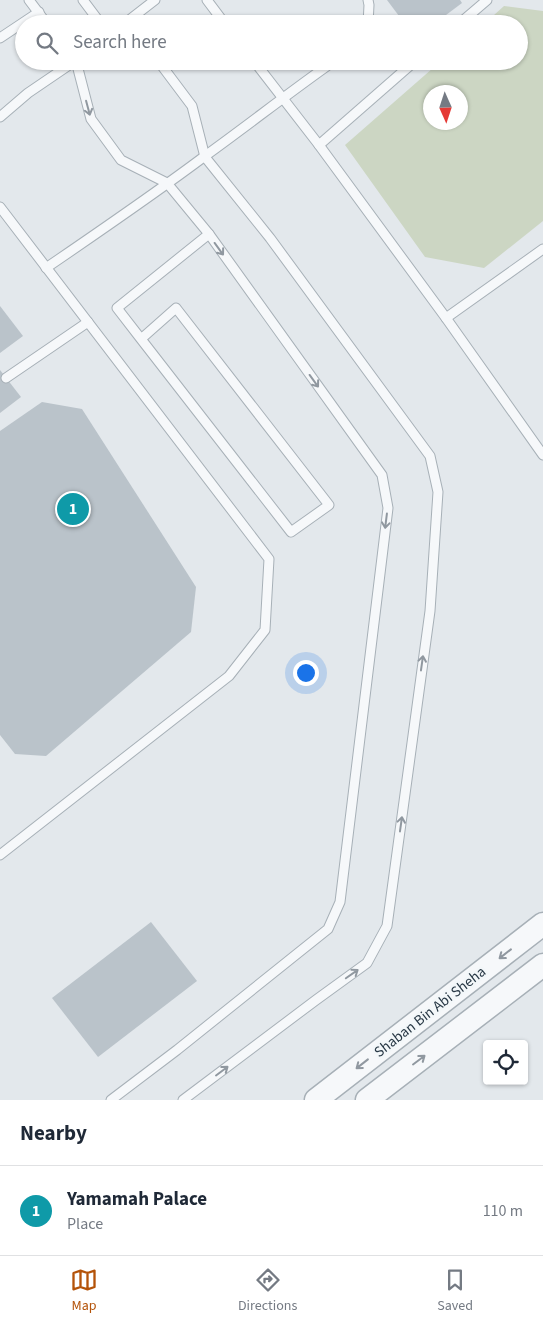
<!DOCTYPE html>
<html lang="en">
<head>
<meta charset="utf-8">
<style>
  :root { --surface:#fff; --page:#f6f6f7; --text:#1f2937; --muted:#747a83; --line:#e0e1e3; --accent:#b45309 }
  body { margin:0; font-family:"Source Sans 3",sans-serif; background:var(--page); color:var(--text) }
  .controls { position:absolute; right:15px; bottom:15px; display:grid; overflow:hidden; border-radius:5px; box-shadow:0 1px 4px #0004 }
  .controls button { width:45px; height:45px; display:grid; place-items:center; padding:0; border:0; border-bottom:1px solid var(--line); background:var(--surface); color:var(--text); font:25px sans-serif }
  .compass { position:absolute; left:423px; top:85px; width:45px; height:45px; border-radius:50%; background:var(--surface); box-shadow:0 1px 4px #0004; rotate:177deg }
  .you { position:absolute; left:305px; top:672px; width:18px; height:18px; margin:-12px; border:4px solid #fff; border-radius:50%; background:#1a73e8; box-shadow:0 0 0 8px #1a73e833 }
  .badge { display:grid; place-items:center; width:32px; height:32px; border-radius:50%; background:var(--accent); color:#fff; font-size:16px; font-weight:700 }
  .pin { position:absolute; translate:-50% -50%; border:2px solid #fff; box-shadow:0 1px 5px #0006 }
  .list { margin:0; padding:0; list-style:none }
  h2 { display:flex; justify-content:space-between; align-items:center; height:65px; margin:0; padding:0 20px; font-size:21px }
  h2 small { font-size:16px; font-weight:400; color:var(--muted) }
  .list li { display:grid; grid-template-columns:32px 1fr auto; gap:15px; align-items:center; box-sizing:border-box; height:90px; padding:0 20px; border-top:1px solid var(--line) }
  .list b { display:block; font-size:19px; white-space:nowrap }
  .list p { margin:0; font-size:16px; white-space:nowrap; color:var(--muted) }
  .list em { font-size:16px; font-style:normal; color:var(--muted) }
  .icon { flex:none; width:28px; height:28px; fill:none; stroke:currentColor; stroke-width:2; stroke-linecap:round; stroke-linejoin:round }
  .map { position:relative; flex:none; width:543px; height:1100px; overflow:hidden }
  .search { position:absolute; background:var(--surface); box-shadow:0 1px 4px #0004; left:15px; right:15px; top:15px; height:55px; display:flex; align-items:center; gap:12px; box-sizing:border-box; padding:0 18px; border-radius:28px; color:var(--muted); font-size:19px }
  .sheet { height:155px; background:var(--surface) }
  nav { display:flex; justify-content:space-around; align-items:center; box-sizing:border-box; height:70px; border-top:1px solid var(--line); background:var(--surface); font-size:14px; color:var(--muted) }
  nav a { display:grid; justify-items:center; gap:2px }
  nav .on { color:var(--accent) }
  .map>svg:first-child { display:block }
  .green { fill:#ccd6c3; fill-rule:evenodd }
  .building { fill:#bac3ca }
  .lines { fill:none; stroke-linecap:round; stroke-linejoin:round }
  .service-casing { stroke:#a7b0b7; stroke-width:11 }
  .tertiary-casing { stroke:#a7b0b7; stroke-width:25 }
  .service { stroke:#f6f8fa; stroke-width:9 }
  .tertiary { stroke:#f6f8fa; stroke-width:22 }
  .oneway { stroke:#9098a0 }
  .labels { text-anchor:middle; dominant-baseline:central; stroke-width:5; stroke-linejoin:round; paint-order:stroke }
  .street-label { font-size:15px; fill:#293946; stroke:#f3f7f9 }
</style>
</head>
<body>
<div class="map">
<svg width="543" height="1100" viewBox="0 0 543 1100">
  <rect width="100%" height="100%" fill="#e3e8ec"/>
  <path class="green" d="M504 6 543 11V221L484 268 425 257 345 145 441 61H519V24H484ZM430 92H460V122H430Z"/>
  <g class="building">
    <polygon points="387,0 460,0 462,3 434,24 405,24"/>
    <polygon points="0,306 23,336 0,353"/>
    <polygon points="0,370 21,397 0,413"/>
    <polygon points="42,402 82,409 196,587 191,632 46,756 15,754 0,735 0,431"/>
    <polygon points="151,922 197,981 98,1057 52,998"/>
  </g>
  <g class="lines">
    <defs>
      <g id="service">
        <polyline points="29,0 47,24"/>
        <polyline points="83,0 101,24"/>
        <polyline points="207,0 225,24"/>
        <polyline points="368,0 369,5 368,24"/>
        <polyline points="124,24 155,0"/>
        <polyline points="459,24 487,0"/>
        <polyline points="0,38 39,12"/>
        <polyline points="76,61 91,119 121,160 167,183 209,234 382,475 388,508 340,902 328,929 177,1050 111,1100"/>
        <polyline points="154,61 162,66 192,106 205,157 270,238 430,456 438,492 430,611 387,926 367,963 316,1000 183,1100"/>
        <polyline points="254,61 319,145 446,318 543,455"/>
        <polyline points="0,117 28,93 75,61"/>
        <polyline points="319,145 415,61"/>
        <polyline points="0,207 269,559 265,630 229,676 0,855"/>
        <path d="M46 268C100 231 153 195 205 156 248 125 290 92 334 61"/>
        <polyline points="446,318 543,249"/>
        <polyline points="141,339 176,308 329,505 291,532 141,339 117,308 209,234"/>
        <polyline points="6,378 88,322"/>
      </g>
      <g id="tertiary">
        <polyline points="316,1100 543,924"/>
        <polyline points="367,1100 543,965"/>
      </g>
    </defs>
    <use href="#service" class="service-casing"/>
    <use href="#tertiary" class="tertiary-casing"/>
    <use href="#service" class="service"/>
    <use href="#tertiary" class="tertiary"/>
  </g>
  <defs><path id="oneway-shaft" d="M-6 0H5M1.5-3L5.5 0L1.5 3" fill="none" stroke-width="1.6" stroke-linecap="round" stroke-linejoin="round" transform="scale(1.25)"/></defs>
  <g class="oneway">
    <use href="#oneway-shaft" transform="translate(88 108) rotate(75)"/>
    <use href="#oneway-shaft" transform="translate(219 249) rotate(54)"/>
    <use href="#oneway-shaft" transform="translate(314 381) rotate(54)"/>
    <use href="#oneway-shaft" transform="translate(386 521) rotate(97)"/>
    <use href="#oneway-shaft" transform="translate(422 663) rotate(-82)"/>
    <use href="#oneway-shaft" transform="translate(401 824) rotate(-82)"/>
    <use href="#oneway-shaft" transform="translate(505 954) rotate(142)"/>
    <use href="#oneway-shaft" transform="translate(352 974) rotate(-35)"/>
    <use href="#oneway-shaft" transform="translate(419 1060) rotate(-37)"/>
    <use href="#oneway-shaft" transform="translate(362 1064) rotate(142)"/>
    <use href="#oneway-shaft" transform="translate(222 1071) rotate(-37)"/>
  </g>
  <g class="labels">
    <g class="street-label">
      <text transform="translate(430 1012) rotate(-38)">Shaban Bin Abi Sheha</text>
    </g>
  </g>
</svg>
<div class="controls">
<button><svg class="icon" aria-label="locate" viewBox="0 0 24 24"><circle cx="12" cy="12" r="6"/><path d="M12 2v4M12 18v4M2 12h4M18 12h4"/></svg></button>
</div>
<svg class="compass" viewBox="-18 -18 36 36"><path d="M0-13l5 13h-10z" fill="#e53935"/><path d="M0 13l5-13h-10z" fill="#747a83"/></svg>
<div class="you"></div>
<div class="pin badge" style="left:73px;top:509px;background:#0f9aa8">1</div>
<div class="search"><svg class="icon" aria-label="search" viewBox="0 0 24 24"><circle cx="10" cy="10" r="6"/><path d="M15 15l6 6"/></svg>Search here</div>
</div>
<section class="sheet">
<h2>Nearby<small></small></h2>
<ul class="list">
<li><span class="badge" style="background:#0f9aa8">1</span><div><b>Yamamah Palace</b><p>Place</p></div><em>110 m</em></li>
</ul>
</section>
<nav>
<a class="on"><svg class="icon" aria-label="map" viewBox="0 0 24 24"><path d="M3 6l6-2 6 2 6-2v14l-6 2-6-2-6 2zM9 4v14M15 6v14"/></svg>Map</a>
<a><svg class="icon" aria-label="directions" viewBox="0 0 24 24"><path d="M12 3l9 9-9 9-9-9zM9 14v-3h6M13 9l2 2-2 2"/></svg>Directions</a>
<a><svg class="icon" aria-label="saved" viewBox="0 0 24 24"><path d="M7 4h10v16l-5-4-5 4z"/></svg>Saved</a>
</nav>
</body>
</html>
